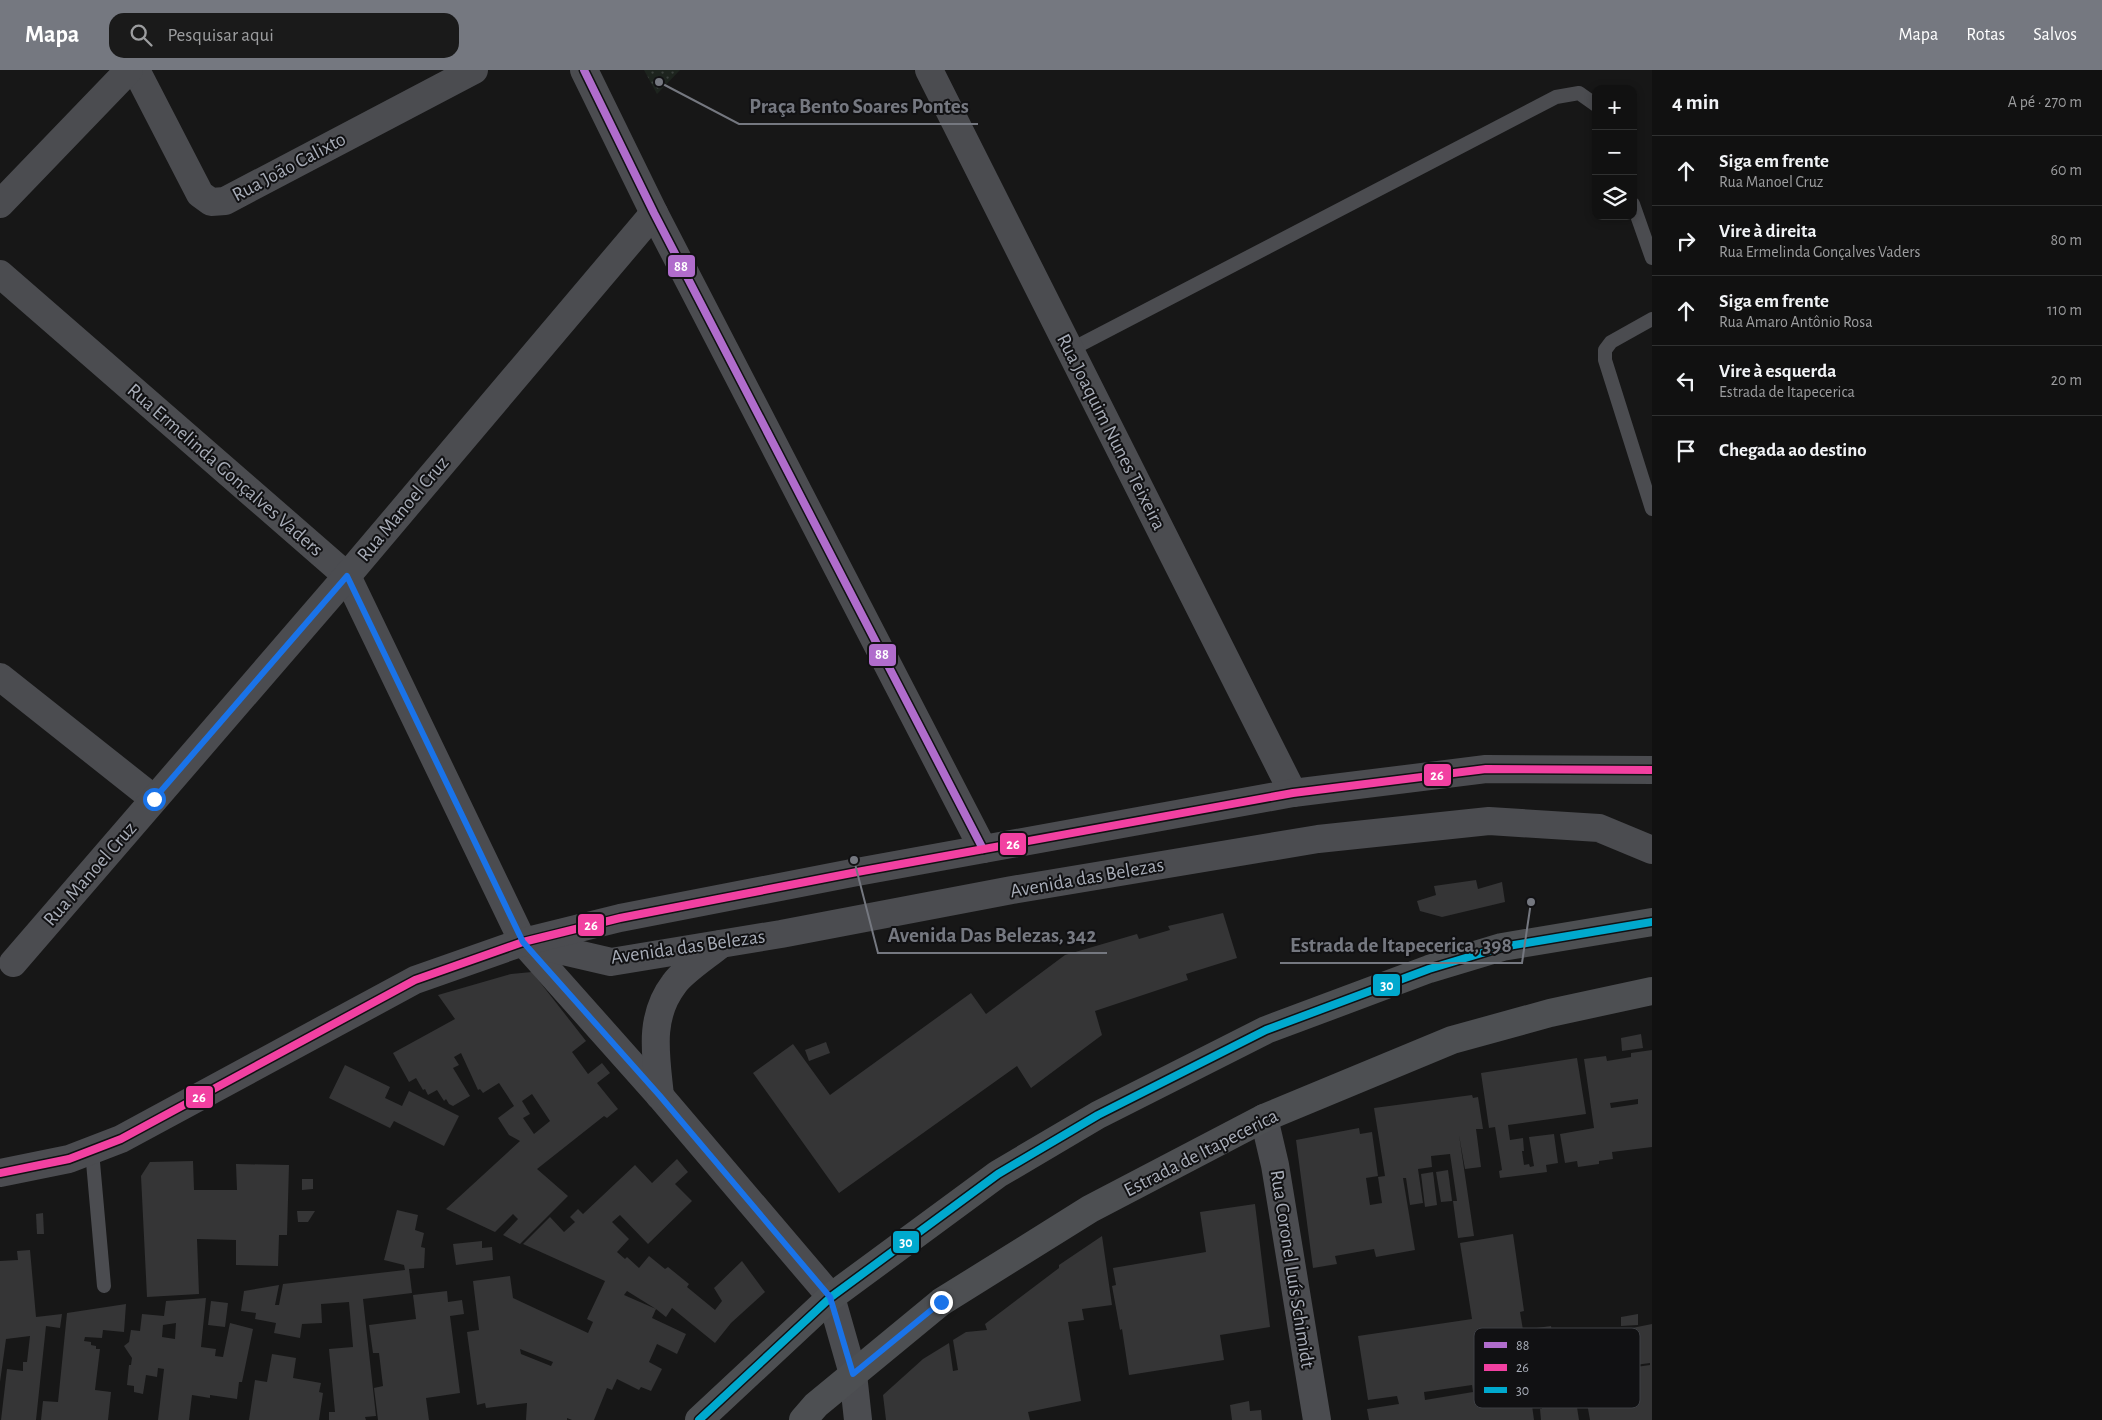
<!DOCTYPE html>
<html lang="pt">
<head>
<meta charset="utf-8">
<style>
  :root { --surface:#111; --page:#1a1a1a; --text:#f1f3f6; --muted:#9c9d9f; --line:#303131; --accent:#757880 }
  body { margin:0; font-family:"Alegreya Sans",sans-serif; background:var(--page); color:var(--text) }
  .controls { position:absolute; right:15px; top:15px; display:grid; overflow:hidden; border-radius:10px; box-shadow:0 2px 8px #0003 }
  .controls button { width:45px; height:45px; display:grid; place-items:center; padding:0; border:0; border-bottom:1px solid var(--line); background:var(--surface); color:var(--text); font:25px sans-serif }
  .stop { position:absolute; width:15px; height:15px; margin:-11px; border:4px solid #1a73e8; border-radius:50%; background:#fff }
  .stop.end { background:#1a73e8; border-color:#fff; box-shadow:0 1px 5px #0008 }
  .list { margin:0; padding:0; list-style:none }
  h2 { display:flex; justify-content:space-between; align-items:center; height:65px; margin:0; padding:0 20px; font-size:21px }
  h2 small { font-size:16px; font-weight:400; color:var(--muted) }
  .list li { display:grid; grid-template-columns:32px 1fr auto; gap:15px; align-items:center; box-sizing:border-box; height:70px; padding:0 20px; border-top:1px solid var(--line) }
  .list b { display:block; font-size:19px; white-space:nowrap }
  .list p { margin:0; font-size:16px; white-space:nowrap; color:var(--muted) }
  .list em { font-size:16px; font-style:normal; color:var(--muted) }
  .icon { flex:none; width:28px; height:28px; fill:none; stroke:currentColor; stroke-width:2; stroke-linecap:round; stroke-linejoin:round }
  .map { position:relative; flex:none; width:1652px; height:1350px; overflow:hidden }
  header { display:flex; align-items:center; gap:30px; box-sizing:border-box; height:70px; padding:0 25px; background:var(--accent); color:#fff }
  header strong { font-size:24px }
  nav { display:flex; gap:28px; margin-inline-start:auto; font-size:18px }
  .search { width:350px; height:45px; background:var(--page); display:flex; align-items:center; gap:12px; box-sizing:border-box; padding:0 18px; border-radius:15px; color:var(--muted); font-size:19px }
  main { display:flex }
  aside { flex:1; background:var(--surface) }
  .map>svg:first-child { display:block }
  .park { fill:url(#park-dots) }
  .building { fill:#353536; fill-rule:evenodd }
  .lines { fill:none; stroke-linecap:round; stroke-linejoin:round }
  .service { stroke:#4b4c50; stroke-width:14 }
  .minor { stroke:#4b4c50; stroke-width:28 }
  .tertiary { stroke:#4b4c50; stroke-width:28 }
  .primary { stroke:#4d4f52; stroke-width:28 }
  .bus-1-casing { stroke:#111113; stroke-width:11 }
  .bus-2-casing { stroke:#111113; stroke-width:11 }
  .bus-3-casing { stroke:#111113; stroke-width:11 }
  .bus-1 { stroke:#b06ccc; stroke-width:8 }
  .bus-2 { stroke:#f240a1; stroke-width:8 }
  .bus-3 { stroke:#00a9ce; stroke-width:8 }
  .route { stroke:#1a73e8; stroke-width:6 }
  .labels { text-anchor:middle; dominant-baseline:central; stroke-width:4; stroke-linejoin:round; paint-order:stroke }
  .street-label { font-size:20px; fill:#a8adb8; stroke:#111113 }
  .key { fill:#111113; stroke:#3e4045; stroke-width:1 }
  .key-label { font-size:14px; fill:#a8adb8 }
  .leader { fill:none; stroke:#757880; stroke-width:2 }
  .callout-dot { fill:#757880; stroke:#111113; stroke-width:2 }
  .callout-label { font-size:21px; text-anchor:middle; font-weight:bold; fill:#757880; stroke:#111113; stroke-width:4; stroke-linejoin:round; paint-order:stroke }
  .line-badge { stroke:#111113; stroke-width:2 }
  .badge-label { font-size:14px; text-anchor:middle; font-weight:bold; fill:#fff }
</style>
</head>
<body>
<header>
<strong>Mapa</strong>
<div class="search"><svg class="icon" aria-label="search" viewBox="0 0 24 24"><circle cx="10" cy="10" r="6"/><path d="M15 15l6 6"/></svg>Pesquisar aqui</div>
<nav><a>Mapa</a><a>Rotas</a><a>Salvos</a></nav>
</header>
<main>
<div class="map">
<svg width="1652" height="1350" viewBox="0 0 1652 1350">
  <defs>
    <pattern id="park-dots" width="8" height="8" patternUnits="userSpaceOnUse" patternTransform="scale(1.25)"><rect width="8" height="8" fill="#1d241e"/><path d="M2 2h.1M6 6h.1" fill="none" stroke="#3b413d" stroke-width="1.8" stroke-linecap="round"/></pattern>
  </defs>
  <rect width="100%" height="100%" fill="#171717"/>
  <polygon class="park" points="644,0 680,0 657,24"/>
  <g class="building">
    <polygon points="1476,810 1478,819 1502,812 1505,832 1442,847 1420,841 1417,831 1436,825 1434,816"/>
    <polygon points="1223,843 1237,888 1186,904 1188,910 1095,941 1102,965 1031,1018 1017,996 839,1123 753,1003 793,974 830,1025 971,923 986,944 1065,885 1137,864 1139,869 1170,860 1168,856"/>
    <path d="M532 902 586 971 572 982 588 1004 602 993 610 1003 597 1013 618 1039 607 1048 604 1046 537 1099 568 1126 520 1174 503 1165 518 1149 513 1144 495 1162 446 1139 520 1071 509 1065 498 1048 514 1036 499 1013 483 1023 480 1019 478 1020 461 983 454 987 459 995 453 998 470 1026 453 1036 449 1034 446 1029 444 1031 437 1020 428 1025 425 1019 423 1020 416 1008 409 1012 393 983 455 949 438 925 511 904ZM532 1024 550 1051 534 1064 523 1048 530 1044 522 1031Z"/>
    <polygon points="1641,964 1643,978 1622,981 1621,968"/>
    <polygon points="826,972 830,983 809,991 805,980"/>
    <path d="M1652 980V1077L1612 1082 1613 1089 1599 1091V1094L1578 1097 1577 1091 1565 1093 1560 1064 1594 1058 1584 989 1606 986 1607 991 1631 987V983ZM1638 1029V1034L1611 1038 1610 1033Z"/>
    <polygon points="1577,988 1586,1044 1508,1055 1510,1070 1523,1068 1524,1081 1522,1081 1524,1095 1529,1094 1530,1097 1534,1096 1529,1067 1554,1064 1558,1093 1546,1095 1547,1102 1500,1108 1499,1101 1502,1100 1495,1057 1489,1058 1481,1003"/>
    <polygon points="345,995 390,1017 385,1028 402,1036 409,1021 459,1046 444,1076 394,1051 390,1058 329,1028"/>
    <polygon points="1472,1025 1473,1028 1478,1027 1483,1059 1476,1059 1481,1097 1465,1099 1459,1065 1474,1166 1458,1168 1453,1131 1457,1131 1450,1084 1431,1086 1432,1097 1418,1099 1423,1133 1410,1135 1406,1108 1403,1108 1415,1180 1376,1187 1374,1179 1335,1186 1337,1194 1313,1198 1296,1070 1359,1058 1360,1064 1372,1062 1378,1106 1366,1108 1370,1135 1382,1133 1378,1107 1385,1106 1374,1038"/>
    <path d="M677 1089 688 1102 675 1114 692 1131 648 1174 620 1145 612 1152 629 1169 617 1182 625 1189 627 1187 639 1198 649 1186 665 1199 668 1197 689 1214 687 1217 715 1240 722 1231 714 1218 742 1191 765 1222 731 1253 715 1273 672 1238 666 1247 656 1239 627 1221 624 1225 656 1239 652 1248 686 1264 677 1284 657 1274 649 1292 662 1299 651 1321 641 1317 639 1320 617 1309 612 1320 607 1318 594 1350H572L567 1348V1350H526L527 1333 486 1338 485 1333 477 1335 467 1262 479 1260 473 1211 510 1206 513 1228 588 1263 593 1252 587 1249 605 1211 523 1174 550 1147 564 1162 575 1152 570 1147 578 1139 583 1144 635 1095 652 1113ZM520 1279 553 1292 551 1296 521 1284Z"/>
    <polygon points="193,1091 194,1120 237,1120 236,1094 289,1095 287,1165 279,1165 278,1196 236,1195 236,1170 197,1169 199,1224 147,1227 141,1106 150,1092"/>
    <polygon points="1448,1100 1452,1131 1441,1132 1436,1102"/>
    <polygon points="1433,1102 1437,1135 1425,1137 1421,1104"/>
    <polygon points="302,1109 313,1109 313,1119 302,1120"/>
    <polygon points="1255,1134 1270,1257 1220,1265 1224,1290 1129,1305 1122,1259 1120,1260 1112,1216 1116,1215 1113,1198 1206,1182 1200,1142"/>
    <polygon points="397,1140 418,1145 415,1160 424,1163 421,1177 425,1178 424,1198 409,1199 412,1223 363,1229 376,1346 365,1347 366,1350 329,1350 329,1342 335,1342 329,1279 353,1277 349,1232 321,1234 322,1253 302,1254 300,1268 274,1263 276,1253 255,1249 256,1243 241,1241 244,1221 279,1215 275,1235 279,1235 283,1214 405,1200 404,1195 384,1190"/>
    <polygon points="297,1141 315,1141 308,1152 298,1152"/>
    <polygon points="43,1143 44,1164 37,1164 36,1144"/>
    <path d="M1513 1164 1524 1241 1520 1242 1523 1260 1551 1256 1559 1309 1575 1307 1576 1318H1574L1579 1350H1541L1540 1339H1542L1541 1331H1538L1536 1319 1556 1316 1555 1310 1528 1314 1529 1319 1524 1320 1525 1329 1531 1328 1534 1350H1369L1367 1339 1399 1334 1397 1326 1368 1330 1358 1266 1472 1249 1460 1173ZM1495 1264 1497 1277 1476 1280 1474 1268ZM1472 1315 1473 1322 1425 1330 1424 1322ZM1480 1321H1485L1488 1337 1483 1338Z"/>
    <polygon points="1102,1166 1112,1235 1082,1239 1084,1250 1068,1252 1081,1331 1028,1342 1030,1350 886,1350 883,1325 923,1289 949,1273 953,1301 958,1300 953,1270 966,1262 987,1260 985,1254 1059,1198 1059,1195"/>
    <polygon points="482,1171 482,1178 492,1177 493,1190 456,1195 453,1174"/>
    <polygon points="30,1180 36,1247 62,1244 60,1258 46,1256 36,1350 1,1350 7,1299 23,1301 23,1292 27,1292 30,1266 6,1269 0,1312 0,1191 18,1190 17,1181"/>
    <polygon points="447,1221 448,1232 462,1230 464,1244 450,1246 460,1323 426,1328 429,1350 378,1350 374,1318 383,1316 379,1283 373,1283 369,1255 416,1249 413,1225"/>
    <path d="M206 1228 201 1277 216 1279 215 1286 223 1287 230 1253 253 1259 242 1312H239L237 1329 210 1325V1328L192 1325 189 1350H158L164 1299 158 1298 157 1307 146 1305 143 1324 134 1322V1316L127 1315 129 1295H131L132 1288 124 1276 129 1272 131 1260 140 1261 142 1244 164 1246 166 1231ZM176 1253 175 1269 162 1267 163 1255Z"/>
    <polygon points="211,1231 228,1233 225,1257 208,1255"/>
    <polygon points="126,1234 124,1262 103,1260 102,1268 85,1267 84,1271 91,1272 91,1275 96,1276 96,1279 100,1279 95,1320 111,1322 108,1350 41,1350 43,1331 58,1332 67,1243"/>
    <polygon points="1638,1244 1638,1255 1621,1256 1621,1247"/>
    <polygon points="1652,1254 1652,1350 1590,1350 1582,1305 1604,1302 1607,1317 1624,1314 1623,1307 1630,1307 1629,1298 1650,1295 1650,1293 1628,1296 1622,1260"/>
    <polygon points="272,1284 296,1288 293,1308 321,1313 319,1322 323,1323 319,1350 249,1350 255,1310 267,1312"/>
    <polygon points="1249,1331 1250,1341 1261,1340 1262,1350 1232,1350 1230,1335"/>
  </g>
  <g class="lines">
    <g class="service">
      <polyline points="1633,134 1652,188"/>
      <polyline points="1652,249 1611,272 1605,280 1605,290 1652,439"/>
      <polyline points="1070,280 1556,27 1579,23 1596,35"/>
      <polyline points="92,1081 104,1216"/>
    </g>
    <g class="minor">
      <polyline points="136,0 200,124 211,132 225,131 474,0"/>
      <polyline points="584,0 654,143 983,779"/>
      <polyline points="929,0 1293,723"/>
      <polyline points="0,134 129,0"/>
      <polyline points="0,204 347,506 523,872 660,1026 831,1227 853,1304 858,1350"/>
      <polyline points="0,607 154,729"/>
      <polyline points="13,893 347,506 654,143"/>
      <polyline points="1264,1048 1275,1095 1317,1350"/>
    </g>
    <g class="tertiary">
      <polyline points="529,873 611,892 781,864 1012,820 1318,769 1489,751 1599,758 1652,780"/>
      <path d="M660 1026C656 986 648 948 674 914 683 901 708 885 721 874"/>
      <polyline points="0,1103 69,1089 121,1069 415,910 523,872 620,848 857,802 1293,723 1486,699 1652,700"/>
    </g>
    <g class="primary">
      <polyline points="699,1350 831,1227 998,1104 1098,1045 1266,960 1429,899 1502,877 1652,852"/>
      <polyline points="803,1350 816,1335 941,1232 1090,1139 1264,1048 1452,970 1550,943 1652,921"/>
    </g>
    <defs>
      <polyline id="bus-1" points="584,0 654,143 983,779"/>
      <polyline id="bus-2" points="0,1103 69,1089 121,1069 415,910 523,872 620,848 857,802 1293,723 1486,699 1652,700"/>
      <polyline id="bus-3" points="699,1350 831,1227 998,1104 1098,1045 1266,960 1429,899 1502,877 1652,852"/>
    </defs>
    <use href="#bus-1" class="bus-1-casing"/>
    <use href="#bus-2" class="bus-2-casing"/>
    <use href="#bus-3" class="bus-3-casing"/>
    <use href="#bus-1" class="bus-1"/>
    <use href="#bus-2" class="bus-2"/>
    <use href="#bus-3" class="bus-3"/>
  </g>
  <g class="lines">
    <polyline class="route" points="154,729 347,506 523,872 660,1026 830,1227 853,1304 941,1232"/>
  </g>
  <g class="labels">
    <g class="street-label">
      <text transform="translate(289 97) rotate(-28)">Rua João Calixto</text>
      <text transform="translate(1111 362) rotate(63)">Rua Joaquim Nunes Teixeira</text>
      <text transform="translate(225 400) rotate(41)">Rua Ermelinda Gonçalves Vaders</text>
      <text transform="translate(403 439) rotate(-50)">Rua Manoel Cruz</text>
      <text transform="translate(90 804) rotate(-49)">Rua Manoel Cruz</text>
      <text transform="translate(1087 808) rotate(-10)">Avenida das Belezas</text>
      <text transform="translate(688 877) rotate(-8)">Avenida das Belezas</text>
      <text transform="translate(1201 1083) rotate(-27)">Estrada de Itapecerica</text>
      <text transform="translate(1292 1199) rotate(81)">Rua Coronel Luís Schimidt</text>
    </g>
  </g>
  <rect x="1474" y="1258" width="166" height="80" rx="8" class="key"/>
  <rect x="1484" y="1272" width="23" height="6" fill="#b06ccc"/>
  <rect x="1484" y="1294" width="23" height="7" fill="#f240a1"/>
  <rect x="1484" y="1317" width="23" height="6" fill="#00a9ce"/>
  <g class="key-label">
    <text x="1516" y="1280">88</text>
    <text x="1516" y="1302">26</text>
    <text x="1516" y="1325">30</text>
  </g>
  <path class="leader" d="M659 12L739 54H978M854 790L878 883H1107M1531 832L1522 893H1280"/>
  <g class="callout-dot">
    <circle cx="659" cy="12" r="5"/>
    <circle cx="854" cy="790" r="5"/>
    <circle cx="1531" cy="832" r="5"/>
  </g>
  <g class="callout-label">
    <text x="859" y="43">Praça Bento Soares Pontes</text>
    <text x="992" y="872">Avenida Das Belezas, 342</text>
    <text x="1401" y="882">Estrada de Itapecerica, 398</text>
  </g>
  <g class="line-badge">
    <rect x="667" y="184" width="29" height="24" rx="5" fill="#b06ccc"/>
    <rect x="868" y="573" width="29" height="24" rx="5" fill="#b06ccc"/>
    <rect x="1423" y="693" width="29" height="24" rx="5" fill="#f240a1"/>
    <rect x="999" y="762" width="28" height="24" rx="5" fill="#f240a1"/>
    <rect x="577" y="843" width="28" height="24" rx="5" fill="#f240a1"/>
    <rect x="1372" y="903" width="29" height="24" rx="5" fill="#00a9ce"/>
    <rect x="185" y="1015" width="29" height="24" rx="5" fill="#f240a1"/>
    <rect x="892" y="1160" width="28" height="24" rx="5" fill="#00a9ce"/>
  </g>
  <g class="badge-label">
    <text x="681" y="201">88</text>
    <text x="882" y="589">88</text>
    <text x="1437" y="710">26</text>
    <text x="1013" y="779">26</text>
    <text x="591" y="860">26</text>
    <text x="1387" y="920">30</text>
    <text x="199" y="1032">26</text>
    <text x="906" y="1177">30</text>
  </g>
</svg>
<div class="controls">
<button>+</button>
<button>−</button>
<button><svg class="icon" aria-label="layers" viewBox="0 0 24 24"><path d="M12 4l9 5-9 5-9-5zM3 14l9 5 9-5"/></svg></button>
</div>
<div class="stop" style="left:154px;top:729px"></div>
<div class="stop end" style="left:941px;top:1232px"></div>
</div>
<aside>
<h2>4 min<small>A pé · 270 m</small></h2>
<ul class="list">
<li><svg class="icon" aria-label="ahead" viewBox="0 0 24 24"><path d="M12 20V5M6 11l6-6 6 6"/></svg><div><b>Siga em frente</b><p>Rua Manoel Cruz</p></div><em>60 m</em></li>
<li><svg class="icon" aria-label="right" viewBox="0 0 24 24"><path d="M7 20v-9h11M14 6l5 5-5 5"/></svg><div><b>Vire à direita</b><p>Rua Ermelinda Gonçalves Vaders</p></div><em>80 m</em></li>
<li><svg class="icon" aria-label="ahead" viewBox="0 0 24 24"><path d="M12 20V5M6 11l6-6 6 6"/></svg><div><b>Siga em frente</b><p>Rua Amaro Antônio Rosa</p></div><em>110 m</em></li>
<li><svg class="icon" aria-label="left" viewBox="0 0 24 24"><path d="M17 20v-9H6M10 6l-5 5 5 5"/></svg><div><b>Vire à esquerda</b><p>Estrada de Itapecerica</p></div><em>20 m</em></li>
<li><svg class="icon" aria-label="arrive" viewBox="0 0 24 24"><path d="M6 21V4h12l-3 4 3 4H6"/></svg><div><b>Chegada ao destino</b></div></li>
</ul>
</aside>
</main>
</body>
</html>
